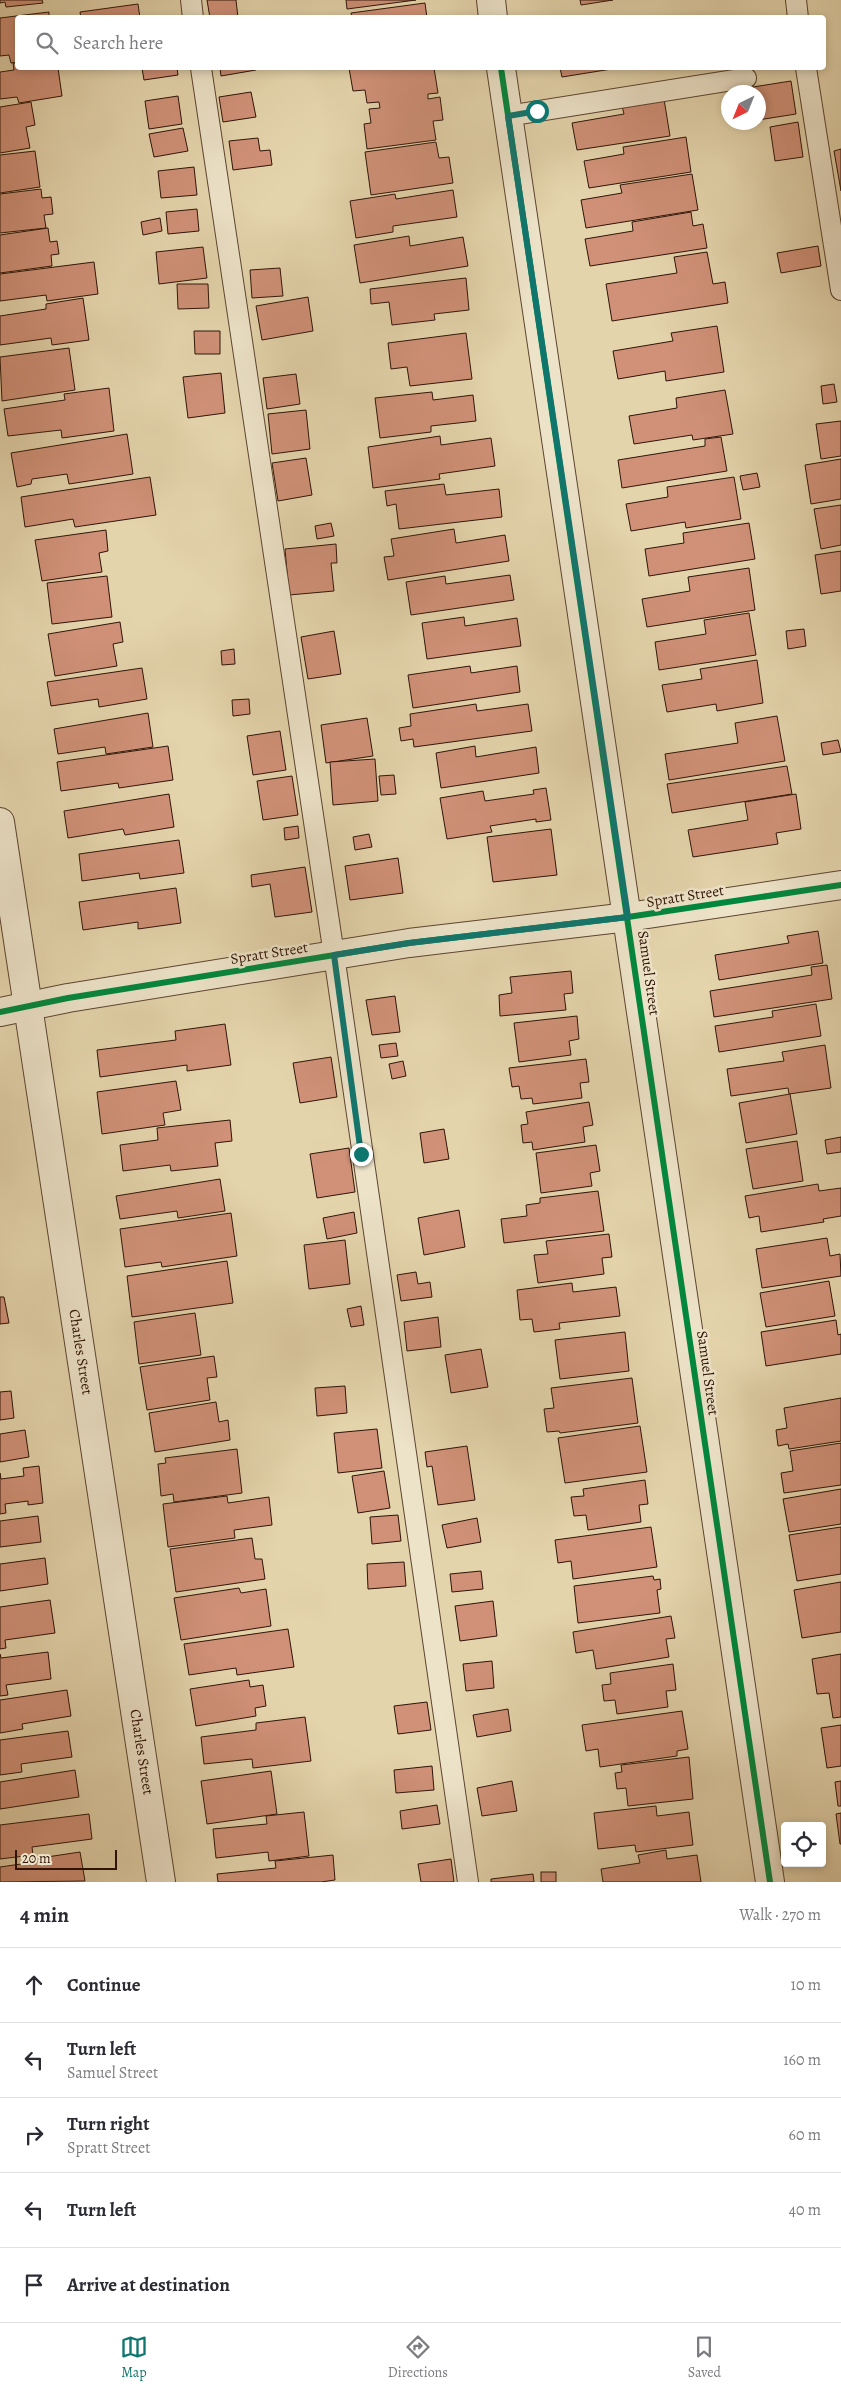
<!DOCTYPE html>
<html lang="en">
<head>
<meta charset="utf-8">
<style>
  :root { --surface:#fff; --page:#f2f2f3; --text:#2b2b33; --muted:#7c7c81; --line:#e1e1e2; --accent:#0f766e }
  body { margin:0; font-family:Alegreya,serif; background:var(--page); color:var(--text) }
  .controls { position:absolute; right:15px; bottom:15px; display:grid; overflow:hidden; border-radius:5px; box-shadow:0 2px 8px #0003 }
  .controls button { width:45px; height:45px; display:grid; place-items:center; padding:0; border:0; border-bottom:1px solid var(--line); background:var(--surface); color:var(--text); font:25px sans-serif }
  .compass { position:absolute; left:721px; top:85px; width:45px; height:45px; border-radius:50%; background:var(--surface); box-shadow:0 2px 8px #0003; rotate:223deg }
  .scale { position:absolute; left:15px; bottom:12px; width:102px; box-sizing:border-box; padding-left:5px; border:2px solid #2f1407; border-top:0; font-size:14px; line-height:18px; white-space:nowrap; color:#2f1407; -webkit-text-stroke:4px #ede3c9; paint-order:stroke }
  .stop { position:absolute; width:15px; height:15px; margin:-11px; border:4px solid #0f766e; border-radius:50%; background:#fff }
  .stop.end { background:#0f766e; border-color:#fff; box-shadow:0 1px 5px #0008 }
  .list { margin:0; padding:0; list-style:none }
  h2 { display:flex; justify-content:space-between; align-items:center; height:65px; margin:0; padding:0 20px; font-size:21px }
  h2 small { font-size:16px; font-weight:400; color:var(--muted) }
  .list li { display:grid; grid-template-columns:32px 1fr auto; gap:15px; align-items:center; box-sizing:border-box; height:75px; padding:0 20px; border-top:1px solid var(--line) }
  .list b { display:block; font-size:19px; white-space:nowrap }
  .list p { margin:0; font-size:16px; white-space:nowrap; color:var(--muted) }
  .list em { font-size:16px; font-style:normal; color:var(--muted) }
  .icon { flex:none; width:28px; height:28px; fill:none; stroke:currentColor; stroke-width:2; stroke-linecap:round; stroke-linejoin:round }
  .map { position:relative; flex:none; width:841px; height:1882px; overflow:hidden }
  .search { position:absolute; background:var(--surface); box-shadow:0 2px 8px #0003; left:15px; right:15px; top:15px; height:55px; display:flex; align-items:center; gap:12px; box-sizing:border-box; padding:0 18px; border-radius:5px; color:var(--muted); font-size:19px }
  .sheet { height:440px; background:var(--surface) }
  nav { display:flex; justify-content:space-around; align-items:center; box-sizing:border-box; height:70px; border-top:1px solid var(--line); background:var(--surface); font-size:14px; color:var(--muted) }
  nav a { display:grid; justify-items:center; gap:2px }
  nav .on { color:var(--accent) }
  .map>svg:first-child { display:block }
  .building { fill:#d09178; stroke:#2f1407 }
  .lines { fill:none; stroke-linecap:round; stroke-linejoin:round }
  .service-casing { stroke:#5c4430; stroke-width:22 }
  .minor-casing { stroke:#5c4430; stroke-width:30 }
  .service { stroke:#ede3c9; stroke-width:20 }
  .minor { stroke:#ede3c9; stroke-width:28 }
  .cycleway-casing { stroke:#ede3c9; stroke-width:9 }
  .cycleway { stroke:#00873e; stroke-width:6 }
  .route { stroke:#0f766e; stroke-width:6 }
  .labels { text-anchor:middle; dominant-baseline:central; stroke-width:5; stroke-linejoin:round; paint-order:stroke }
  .street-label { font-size:15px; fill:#2f1407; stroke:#ede3c9 }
</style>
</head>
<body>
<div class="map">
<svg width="841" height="1882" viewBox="0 0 841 1882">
  <rect width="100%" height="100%" fill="#e4d4ac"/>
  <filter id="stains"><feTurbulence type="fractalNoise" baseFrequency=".004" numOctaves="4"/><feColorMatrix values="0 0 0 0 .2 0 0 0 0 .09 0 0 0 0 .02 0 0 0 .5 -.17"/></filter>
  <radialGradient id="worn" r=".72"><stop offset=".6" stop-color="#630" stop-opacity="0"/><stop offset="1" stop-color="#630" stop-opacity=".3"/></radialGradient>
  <g class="building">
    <polygon points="0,0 42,0 43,3 6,7 5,2 0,3"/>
    <polygon points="207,0 236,0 238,18 210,18"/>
    <polygon points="346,0 416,0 347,9"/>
    <polygon points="580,0 613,0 581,5"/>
    <polygon points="425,3 427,18 352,18 351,13"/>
    <polygon points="138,4 140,18 81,18 80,12"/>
    <polygon points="49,12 49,18 18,18 18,62 11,63 9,55 0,56 0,18"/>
    <polygon points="13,63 18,63 18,68 58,68 62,96 19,103 17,97 0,99 0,72 14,70"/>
    <polygon points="142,68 177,68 178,75 144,80"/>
    <polygon points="220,68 256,68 256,70 221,76"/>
    <polygon points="349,68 434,68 438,93 428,94 428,99 440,97 443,120 433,121 436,140 367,149 364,124 371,123 369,109 380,108 379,102 367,103 365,90 353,91"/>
    <polygon points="560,68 618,68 562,77"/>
    <polygon points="791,81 796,114 758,120 758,92 754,92 753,87"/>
    <polygon points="251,92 256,117 223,122 219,97"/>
    <polygon points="178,96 182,124 149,129 145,101"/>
    <polygon points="664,99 670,136 577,150 572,123 624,114 622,106"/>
    <polygon points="31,102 35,125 26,127 30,148 0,153 0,107"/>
    <polygon points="798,122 803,157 775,161 770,127"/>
    <polygon points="183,128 188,151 154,157 149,134"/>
    <polygon points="686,137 691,172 589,188 584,161 624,154 623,147"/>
    <polygon points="258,138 260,151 270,150 272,165 233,170 229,141"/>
    <polygon points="436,142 439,158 449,157 453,183 371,195 365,152"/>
    <polygon points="841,149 841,191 834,151"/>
    <polygon points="35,151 40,187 0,193 0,155"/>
    <polygon points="194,167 197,195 161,198 158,171"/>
    <polygon points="692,174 698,210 586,228 581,200 622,193 620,185"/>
    <polygon points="41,189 42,198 51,197 53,214 44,215 46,228 0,233 0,194"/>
    <polygon points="453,190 457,217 393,226 393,232 356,238 350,201 395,194 396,199"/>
    <polygon points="197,209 199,231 168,234 166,212"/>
    <polygon points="691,212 693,226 703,224 707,248 590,266 585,239 633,231 632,222"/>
    <polygon points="160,218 162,231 143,235 141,222"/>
    <polygon points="48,228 50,242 57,241 59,254 51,255 52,266 0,273 0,235"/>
    <polygon points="409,236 410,246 463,237 468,266 360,283 354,245"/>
    <polygon points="818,246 821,266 781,273 777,253"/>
    <polygon points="203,247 207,278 159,284 156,252"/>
    <polygon points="707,252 713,284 725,282 728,303 612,321 606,284 677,273 674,257"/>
    <polygon points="94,262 98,294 47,301 46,295 0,301 0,274"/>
    <polygon points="280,268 283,296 252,298 250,270"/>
    <polygon points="466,278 469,310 434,314 435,320 392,325 389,302 371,304 370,289"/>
    <polygon points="177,284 208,284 209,308 178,309"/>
    <polygon points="308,297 313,331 262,340 256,306"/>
    <polygon points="83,298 89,340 52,345 51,338 0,345 0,316 46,309 46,304"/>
    <polygon points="717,326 724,372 666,381 665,371 618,379 613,351 673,341 671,333"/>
    <polygon points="194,331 220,331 220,354 195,354"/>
    <polygon points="466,333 472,379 410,386 407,367 391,369 388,343"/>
    <polygon points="69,348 75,390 2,401 0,357"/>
    <polygon points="221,373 225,413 188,418 183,377"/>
    <polygon points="296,374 300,404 267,409 263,378"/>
    <polygon points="834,384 837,402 823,404 821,386"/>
    <polygon points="109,388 114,431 62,438 61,430 8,436 4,409 65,400 64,394"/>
    <polygon points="725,390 733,434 693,440 692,435 634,444 629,416 677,408 676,398"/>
    <polygon points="432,392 433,400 473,395 476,421 431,426 431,432 380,438 375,398"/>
    <polygon points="306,410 310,449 272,454 268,414"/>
    <polygon points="841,421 841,456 821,459 816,424"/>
    <polygon points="127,434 133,474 69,484 67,474 32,479 31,484 17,487 11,453"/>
    <polygon points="440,436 441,445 491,438 495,466 439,474 440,479 373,488 368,447"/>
    <polygon points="721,437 727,471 622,488 618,460 705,446 705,439"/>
    <polygon points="306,458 312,495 278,501 272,463"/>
    <polygon points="841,459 841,499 811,504 805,465"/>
    <polygon points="757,473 760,487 743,490 740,476"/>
    <polygon points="150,477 156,515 75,527 73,519 25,527 21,497"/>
    <polygon points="734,477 741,519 686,528 685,522 631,531 626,504 668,497 667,487"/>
    <polygon points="444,484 446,495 499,489 502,517 399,529 396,504 387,506 385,491"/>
    <polygon points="841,505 841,545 821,549 814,509"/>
    <polygon points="331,523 334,536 317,539 315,526"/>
    <polygon points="749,523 755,559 649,576 645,549 684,543 683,533"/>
    <polygon points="454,529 456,543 505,535 509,561 388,580 384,557 394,556 391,539"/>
    <polygon points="106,530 108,551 99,553 102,572 42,581 35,540"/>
    <polygon points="336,544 337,563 331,563 334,591 289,595 285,549"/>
    <polygon points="841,551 841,591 821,594 815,555"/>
    <polygon points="749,568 755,610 647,627 642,599 690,591 688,577"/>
    <polygon points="510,575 514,600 411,615 406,582 445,576 446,584"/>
    <polygon points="107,576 112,617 52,624 47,583"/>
    <polygon points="749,613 756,655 659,670 655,642 706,634 704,620"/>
    <polygon points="464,617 465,626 517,618 521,646 427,659 422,623"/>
    <polygon points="120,622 123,642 113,644 117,666 55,676 48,634"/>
    <polygon points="804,629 806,646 788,649 786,631"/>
    <polygon points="334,631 341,674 308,679 301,637"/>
    <polygon points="234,649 235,664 222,665 221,651"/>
    <polygon points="757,660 763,703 717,711 716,704 667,712 662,685 702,679 700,669"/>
    <polygon points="470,666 471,673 517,666 520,692 413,708 408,675"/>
    <polygon points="142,668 147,699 99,707 98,699 51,706 47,682"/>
    <polygon points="249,699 250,714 233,716 232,700"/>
    <polygon points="476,704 477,711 528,704 532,731 414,747 413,739 401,741 399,728 411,726 410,714"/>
    <polygon points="148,713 153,747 106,754 105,747 58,754 54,729"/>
    <polygon points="777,716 785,761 669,780 665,754 738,743 735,723"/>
    <polygon points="367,718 373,756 326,763 321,725"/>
    <polygon points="280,731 286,770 253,775 247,736"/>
    <polygon points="838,740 841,752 823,755 821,743"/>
    <polygon points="168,746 173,780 119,788 118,783 61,791 57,762"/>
    <polygon points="475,746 476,757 536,747 539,773 441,788 436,753"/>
    <polygon points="375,759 378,801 333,805 330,762"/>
    <polygon points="787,766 792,794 672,813 667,784"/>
    <polygon points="394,775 396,794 381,795 379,776"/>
    <polygon points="292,776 298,815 263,820 257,781"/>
    <polygon points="546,788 551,820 536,822 536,819 490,826 492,832 447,839 440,798 483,791 485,801 534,794 533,790"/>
    <polygon points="169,794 174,827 125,835 123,829 68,838 64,811"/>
    <polygon points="796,794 801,829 776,833 778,844 693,857 688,830 748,820 745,802"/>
    <polygon points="298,826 299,838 285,840 284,828"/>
    <polygon points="551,829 557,875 493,882 487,837"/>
    <polygon points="369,834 372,847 355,850 353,837"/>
    <polygon points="179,840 184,873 140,879 139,873 82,881 79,854"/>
    <polygon points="398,858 403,893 350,900 345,866"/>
    <polygon points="305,867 312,912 275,917 270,884 252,887 251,875"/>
    <polygon points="176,888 181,923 138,929 138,922 83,930 79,902"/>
    <polygon points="818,931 823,963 719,980 715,955 789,943 787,936"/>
    <polygon points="827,965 832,999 714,1017 710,991 812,975 811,967"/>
    <polygon points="571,971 573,993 564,994 566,1010 500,1016 499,995 512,993 510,977"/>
    <polygon points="395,996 400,1032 372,1035 366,1000"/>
    <polygon points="816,1004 821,1036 719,1052 715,1026 773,1017 772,1011"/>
    <polygon points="577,1016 579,1039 569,1041 571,1055 519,1062 514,1023"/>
    <polygon points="225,1024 231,1065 187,1071 187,1065 100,1077 97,1050 176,1040 175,1031"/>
    <polygon points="396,1043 398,1056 381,1058 379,1045"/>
    <polygon points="825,1045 831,1088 789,1094 788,1088 731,1096 727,1069 784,1061 782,1052"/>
    <polygon points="331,1057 337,1097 300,1103 293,1063"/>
    <polygon points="586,1059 589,1082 580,1083 582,1098 533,1104 532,1098 521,1099 519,1086 512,1087 509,1068"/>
    <polygon points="403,1061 406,1076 392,1079 389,1064"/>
    <polygon points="176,1081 181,1110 163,1113 165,1125 102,1134 97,1092"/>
    <polygon points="790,1094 797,1134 746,1143 739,1103"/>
    <polygon points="589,1102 593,1125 583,1127 585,1142 533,1150 532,1142 523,1143 521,1125 528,1124 526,1112"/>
    <polygon points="230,1120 232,1141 215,1143 218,1166 171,1171 170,1165 123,1171 120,1145 158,1140 157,1128"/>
    <polygon points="444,1129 449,1159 424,1163 420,1133"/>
    <polygon points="841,1137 841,1152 827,1154 825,1140"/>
    <polygon points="797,1141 803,1181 753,1189 746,1149"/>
    <polygon points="596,1145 600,1171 590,1173 592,1186 541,1193 536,1153"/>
    <polygon points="349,1148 355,1192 317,1198 310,1154"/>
    <polygon points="220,1179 225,1211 178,1218 177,1211 120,1219 116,1196"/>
    <polygon points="818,1184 819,1191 841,1188 841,1216 823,1219 824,1222 761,1232 759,1216 749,1218 745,1196"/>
    <polygon points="598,1191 604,1231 504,1243 501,1219 527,1216 526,1205 540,1203 540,1198"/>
    <polygon points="459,1210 465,1247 424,1255 418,1218"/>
    <polygon points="354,1212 357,1233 327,1239 323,1218"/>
    <polygon points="231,1213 237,1256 162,1267 161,1262 125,1267 120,1229"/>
    <polygon points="609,1234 612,1257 602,1258 604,1274 538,1283 534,1255 548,1254 546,1241"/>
    <polygon points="827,1238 830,1256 840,1254 841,1276 762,1288 756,1249"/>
    <polygon points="345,1240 350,1284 309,1289 304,1245"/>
    <polygon points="227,1261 233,1303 132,1317 127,1276"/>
    <polygon points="416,1272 418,1284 430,1282 432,1297 401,1301 397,1275"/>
    <polygon points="829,1281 835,1316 766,1327 760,1293"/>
    <polygon points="572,1283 573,1292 616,1287 620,1316 559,1323 560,1329 534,1332 532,1319 520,1320 517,1290"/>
    <polygon points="0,1297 4,1297 9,1323 0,1324"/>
    <polygon points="361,1306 364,1325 351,1327 347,1309"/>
    <polygon points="195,1313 201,1355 139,1364 134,1322"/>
    <polygon points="438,1317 441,1347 407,1351 404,1322"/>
    <polygon points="836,1320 838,1335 841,1334 841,1354 766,1366 761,1332"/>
    <polygon points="625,1332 629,1371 560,1379 555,1340"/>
    <polygon points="481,1349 488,1387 451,1393 445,1355"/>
    <polygon points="214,1356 217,1377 207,1378 210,1400 147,1410 140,1367"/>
    <polygon points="632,1378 638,1423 560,1433 559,1431 547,1432 544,1409 554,1408 551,1388"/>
    <polygon points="345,1386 347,1413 317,1416 315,1388"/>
    <polygon points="11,1391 14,1418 0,1420 0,1392"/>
    <polygon points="841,1398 841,1441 789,1449 788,1444 778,1446 776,1430 787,1428 784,1408"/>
    <polygon points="216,1402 219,1422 228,1420 230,1440 155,1452 149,1413"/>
    <polygon points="640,1426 647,1472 565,1483 558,1438"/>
    <polygon points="377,1429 382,1468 338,1473 334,1433"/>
    <polygon points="25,1430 29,1457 0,1462 0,1434"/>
    <polygon points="841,1443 841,1485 784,1493 781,1473 793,1471 790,1451"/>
    <polygon points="467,1446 475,1500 438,1505 432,1466 427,1467 425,1452"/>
    <polygon points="237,1449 242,1493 174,1502 173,1494 161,1496 158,1464 166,1463 165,1458"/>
    <polygon points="39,1466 43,1503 28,1505 28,1501 5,1504 6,1513 0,1514 0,1473 1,1479 24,1476 23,1468"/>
    <polygon points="384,1471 390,1508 358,1513 352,1476"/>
    <polygon points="645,1480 648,1504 639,1505 641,1522 588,1530 586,1515 574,1516 571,1497 584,1496 583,1489"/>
    <polygon points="841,1489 841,1524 789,1532 783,1499"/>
    <polygon points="227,1496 228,1503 269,1497 272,1525 234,1530 235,1538 168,1547 163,1504"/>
    <polygon points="398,1515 401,1541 372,1544 370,1517"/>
    <polygon points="38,1516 41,1542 0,1547 0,1521"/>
    <polygon points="477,1518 481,1542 447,1548 442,1525"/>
    <polygon points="651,1527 657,1567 573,1579 571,1561 558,1563 555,1540"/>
    <polygon points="841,1527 841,1574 797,1581 789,1535"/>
    <polygon points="252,1538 255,1559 262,1559 265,1579 176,1592 170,1549"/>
    <polygon points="45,1558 48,1584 0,1591 0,1564"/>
    <polygon points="404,1562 406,1586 368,1589 367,1564"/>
    <polygon points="481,1571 483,1589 452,1592 450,1574"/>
    <polygon points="653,1576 654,1580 660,1579 661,1589 657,1590 660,1613 578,1623 574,1586"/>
    <polygon points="841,1582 841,1632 802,1638 794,1590"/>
    <polygon points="239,1588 241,1593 266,1589 271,1626 181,1640 174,1598"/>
    <polygon points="50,1600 55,1633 5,1640 6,1648 0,1649 0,1607"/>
    <polygon points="493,1601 497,1636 460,1641 455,1606"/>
    <polygon points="671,1616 675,1638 666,1639 669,1657 596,1669 593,1650 576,1653 573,1632"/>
    <polygon points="288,1629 294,1667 237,1675 236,1668 189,1675 184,1644"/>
    <polygon points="48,1652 51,1679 6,1685 8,1695 0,1696 0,1654 1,1658"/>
    <polygon points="841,1654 841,1717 833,1718 829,1693 817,1694 812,1659"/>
    <polygon points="492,1661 494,1688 466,1691 463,1664"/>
    <polygon points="673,1664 676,1690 666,1691 668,1707 617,1714 615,1700 604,1701 602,1685 611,1684 610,1673"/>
    <polygon points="249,1680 250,1687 263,1685 266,1706 255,1708 256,1716 196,1726 190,1689"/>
    <polygon points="67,1690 71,1716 22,1724 23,1729 0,1733 0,1700"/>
    <polygon points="427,1702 431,1730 398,1734 394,1706"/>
    <polygon points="508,1709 511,1731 477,1737 473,1715"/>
    <polygon points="682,1711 688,1749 677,1751 677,1756 600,1767 598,1749 586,1751 582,1725"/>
    <polygon points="305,1717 311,1761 253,1768 252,1759 204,1764 201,1737 256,1730 256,1723"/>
    <polygon points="841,1725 841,1766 827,1768 821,1728"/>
    <polygon points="68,1731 72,1757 21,1764 22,1772 0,1775 0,1740"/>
    <polygon points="689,1757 693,1799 628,1806 626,1788 617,1789 615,1773 622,1772 621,1765"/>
    <polygon points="432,1766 434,1790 396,1793 394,1770"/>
    <polygon points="75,1770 79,1797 0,1809 0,1782"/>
    <polygon points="271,1771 277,1814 207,1824 201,1781"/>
    <polygon points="512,1781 517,1811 482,1816 477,1788"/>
    <polygon points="841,1781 841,1806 838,1806 835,1782"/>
    <polygon points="437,1805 440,1824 402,1829 400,1811"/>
    <polygon points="656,1806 657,1816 689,1812 693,1845 636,1852 635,1845 598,1849 594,1813"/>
    <polygon points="304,1812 309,1856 269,1861 268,1852 216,1858 213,1829 267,1824 266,1816"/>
    <polygon points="841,1813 841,1844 840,1844 836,1814"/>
    <polygon points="89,1814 92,1839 32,1847 33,1855 0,1859 0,1825"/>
    <polygon points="666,1850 667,1859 697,1855 701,1882 603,1882 601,1869 640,1863 638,1855"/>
    <polygon points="80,1852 85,1881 0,1882 0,1867 28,1863 27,1860"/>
    <polygon points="333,1855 335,1880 321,1882 218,1882 217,1874 276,1868 275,1861"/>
    <polygon points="451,1859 454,1882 421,1882 418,1864"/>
    <rect x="541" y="1872" width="15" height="10"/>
    <polygon points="533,1874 534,1882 491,1882 491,1879"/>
  </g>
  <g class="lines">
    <defs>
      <g id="service">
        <polyline points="191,0 193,18"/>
        <polyline points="796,0 798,18"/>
        <polyline points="201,68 334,955 468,1882"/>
        <polyline points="806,68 841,290"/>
        <polyline points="508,116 746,78"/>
      </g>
      <g id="minor">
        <polyline points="491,0 493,18"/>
        <polyline points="501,68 770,1882"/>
        <polyline points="0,822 161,1882"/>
        <polyline points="0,1012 68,998 409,943 628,917 841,885"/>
      </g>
    </defs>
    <use href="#service" class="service-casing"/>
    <use href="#minor" class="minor-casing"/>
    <use href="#service" class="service"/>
    <use href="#minor" class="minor"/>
    <defs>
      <g id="cycleway">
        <polyline points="501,68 770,1882"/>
        <polyline points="0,1012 68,998 409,943 628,917 841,885"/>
      </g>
    </defs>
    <use href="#cycleway" class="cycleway-casing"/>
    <use href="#cycleway" class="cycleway"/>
  </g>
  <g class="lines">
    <polyline class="route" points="361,1154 334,955 409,943 628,917 508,116 537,111"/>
  </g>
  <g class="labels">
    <g class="street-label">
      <text transform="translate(685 896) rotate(-9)">Spratt Street</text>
      <text transform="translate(269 953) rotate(-9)">Spratt Street</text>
      <text transform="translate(649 973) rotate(82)">Samuel Street</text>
      <text transform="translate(81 1352) rotate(81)">Charles Street</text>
      <text transform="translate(708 1373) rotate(82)">Samuel Street</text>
      <text transform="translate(142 1752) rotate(81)">Charles Street</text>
    </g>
  </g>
  <rect width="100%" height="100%" filter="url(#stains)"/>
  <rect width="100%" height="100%" fill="url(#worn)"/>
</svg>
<div class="controls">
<button><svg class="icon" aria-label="locate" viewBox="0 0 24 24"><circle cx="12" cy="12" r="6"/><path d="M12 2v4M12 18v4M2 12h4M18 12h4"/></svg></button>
</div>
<svg class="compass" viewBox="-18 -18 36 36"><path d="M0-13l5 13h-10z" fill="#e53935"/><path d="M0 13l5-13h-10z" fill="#7c7c81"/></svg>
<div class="scale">20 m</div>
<div class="stop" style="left:537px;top:111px"></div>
<div class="stop end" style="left:361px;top:1154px"></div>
<div class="search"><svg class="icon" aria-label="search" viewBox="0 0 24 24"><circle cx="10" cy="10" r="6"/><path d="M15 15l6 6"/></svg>Search here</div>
</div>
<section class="sheet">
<h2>4 min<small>Walk · 270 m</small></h2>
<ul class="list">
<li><svg class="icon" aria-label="ahead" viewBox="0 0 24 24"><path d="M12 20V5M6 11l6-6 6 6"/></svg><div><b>Continue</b></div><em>10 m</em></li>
<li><svg class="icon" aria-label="left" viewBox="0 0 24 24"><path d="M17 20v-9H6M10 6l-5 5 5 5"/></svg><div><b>Turn left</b><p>Samuel Street</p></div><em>160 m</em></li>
<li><svg class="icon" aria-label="right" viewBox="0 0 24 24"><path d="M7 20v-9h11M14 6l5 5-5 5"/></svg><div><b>Turn right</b><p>Spratt Street</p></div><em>60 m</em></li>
<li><svg class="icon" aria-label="left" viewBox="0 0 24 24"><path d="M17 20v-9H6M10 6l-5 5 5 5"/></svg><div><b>Turn left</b></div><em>40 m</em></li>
<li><svg class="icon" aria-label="arrive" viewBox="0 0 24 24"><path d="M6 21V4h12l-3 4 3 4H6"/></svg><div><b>Arrive at destination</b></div></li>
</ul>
</section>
<nav>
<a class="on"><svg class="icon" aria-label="map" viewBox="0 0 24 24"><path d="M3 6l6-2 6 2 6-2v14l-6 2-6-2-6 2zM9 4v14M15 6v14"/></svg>Map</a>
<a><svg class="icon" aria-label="directions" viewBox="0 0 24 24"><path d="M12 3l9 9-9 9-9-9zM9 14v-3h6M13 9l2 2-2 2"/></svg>Directions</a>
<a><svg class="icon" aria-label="saved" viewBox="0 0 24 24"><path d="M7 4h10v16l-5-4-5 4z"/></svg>Saved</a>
</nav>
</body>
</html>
